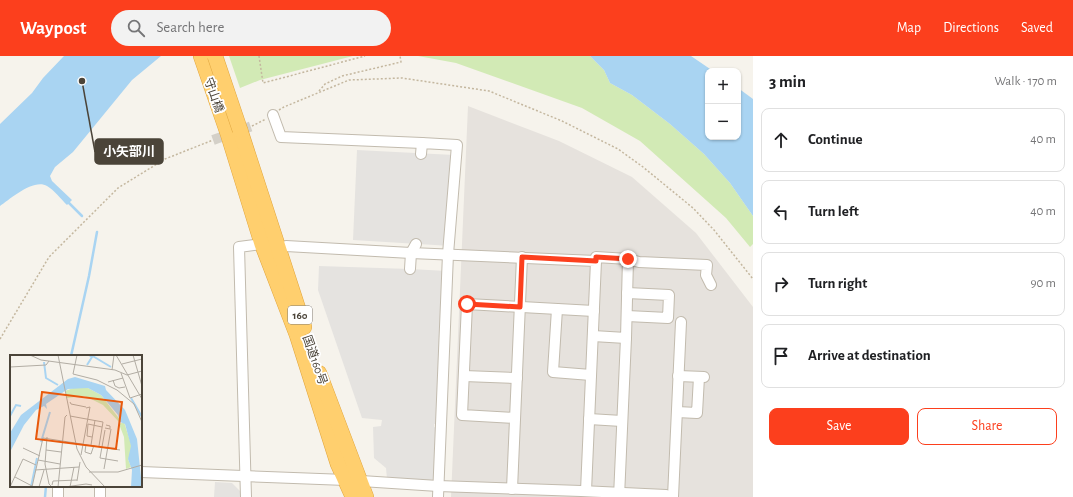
<!DOCTYPE html>
<html lang="en">
<head>
<meta charset="utf-8">
<style>
  :root { --surface:#fff; --page:#f2f2f2; --text:#202124; --muted:#757577; --line:#e0e0e0; --accent:#fc3f1d }
  body { margin:0; font-family:"Alegreya Sans","Noto Sans JP",sans-serif; background:var(--page); color:var(--text) }
  .controls { position:absolute; right:12px; top:12px; display:grid; overflow:hidden; border-radius:8px; box-shadow:0 1px 3px #0004 }
  .controls button { width:36px; height:36px; display:grid; place-items:center; padding:0; border:0; border-bottom:1px solid var(--line); background:var(--surface); color:var(--text); font:20px sans-serif }
  .stop { position:absolute; width:12px; height:12px; margin:-9px; border:3px solid #fc3f1d; border-radius:50%; background:#fff }
  .stop.end { background:#fc3f1d; border-color:#fff; box-shadow:0 1px 4px #0008 }
  .list { margin:0; padding:0; list-style:none }
  h2 { display:flex; justify-content:space-between; align-items:center; height:52px; margin:0; padding:0 16px; font-size:17px }
  h2 small { font-size:13px; font-weight:400; color:var(--muted) }
  .list li { display:grid; grid-template-columns:26px 1fr auto; gap:12px; align-items:center; box-sizing:border-box; height:64px; margin:0 8px 8px; padding:0 8px; border:1px solid var(--line); border-radius:8px }
  .list b { display:block; font-size:15px; white-space:nowrap }
  .list em { font-size:13px; font-style:normal; color:var(--muted) }
  .actions { display:flex; gap:8px; padding:12px 16px }
  .actions a { flex:1; padding:9px 0; border:1px solid var(--accent); border-radius:8px; text-align:center; font-size:14px; color:var(--accent) }
  .actions .main { background:var(--accent); color:#fff }
  .icon { flex:none; width:22px; height:22px; fill:none; stroke:currentColor; stroke-width:2; stroke-linecap:round; stroke-linejoin:round }
  .map { position:relative; flex:none; width:753px; height:441px; overflow:hidden }
  header { display:flex; align-items:center; gap:24px; box-sizing:border-box; height:56px; padding:0 20px; background:var(--accent); color:#fff }
  header strong { font-size:19px }
  nav { display:flex; gap:22px; margin-inline-start:auto; font-size:14px }
  .search { width:280px; height:36px; background:var(--page); display:flex; align-items:center; gap:10px; box-sizing:border-box; padding:0 14px; border-radius:22px; color:var(--muted); font-size:15px }
  main { display:flex }
  aside { flex:1; background:var(--surface) }
  .map>svg:first-child { display:block }
  .industrial { fill:#e6e2dd }
  .green { fill:#d2eab5 }
  .parking { fill:#e5e3e0 }
  .water { fill:#a9d4f2 }
  .lines { fill:none; stroke-linecap:round; stroke-linejoin:round }
  .stream { stroke:#a9d4f2; stroke-width:2.5 }
  .minor-tunnel { stroke:#d4d0c8; stroke-width:10; stroke-dasharray:10 5; stroke-linecap:butt }
  .minor-casing { stroke:#c2bbae; stroke-width:12 }
  .highway-casing { stroke:#e0a43c; stroke-width:16 }
  .path { stroke:#c4b79f; stroke-width:1.5; stroke-dasharray:2 2; stroke-linecap:butt }
  .minor { stroke:#fff; stroke-width:10 }
  .highway { stroke:#ffcf6e; stroke-width:15 }
  .highway-bridge-casing { stroke:#e0a43c; stroke-width:16; stroke-linecap:butt }
  .highway-bridge { stroke:#ffcf6e; stroke-width:15 }
  .route { stroke:#fc3f1d; stroke-width:5 }
  .labels { text-anchor:middle; dominant-baseline:central; stroke-width:3.5; stroke-linejoin:round; paint-order:stroke }
  .shield { fill:#fff; stroke:#817c74; stroke-width:1 }
  .shield-label { font-size:11px; font-weight:bold; fill:#4b4439 }
  .street-label { font-size:12px; fill:#4b4439; stroke:#fff }
  .inset-river { fill:none; stroke:#a9d4f2; stroke-width:2 }
  .inset-road { fill:none; stroke:#b2ada4; stroke-width:1 }
  .view { fill:#e8590c; fill-opacity:0.15; stroke:#e8590c; stroke-width:2 }
  .inset-edge { fill:none; stroke:#4b4439; stroke-width:2 }
  .leader { fill:none; stroke:#4b4439; stroke-width:1.5 }
  .callout-dot { fill:#4b4439; stroke:#fff; stroke-width:1.5 }
  .callout { fill:#4b4439; stroke:#4b4439; stroke-width:1.5 }
  .callout-label { font-size:13px; text-anchor:middle; font-weight:bold; fill:#fff }
</style>
</head>
<body>
<header>
<strong>Waypost</strong>
<div class="search"><svg class="icon" aria-label="search" viewBox="0 0 24 24"><circle cx="10" cy="10" r="6"/><path d="M15 15l6 6"/></svg>Search here</div>
<nav><a>Map</a><a>Directions</a><a>Saved</a></nav>
</header>
<main>
<div class="map">
<svg width="753" height="441" viewBox="0 0 753 441">
  <rect width="100%" height="100%" fill="#f6f3ec"/>
  <polygon class="industrial" points="468,50 559,85 632,121 696,177 753,251 753,441 451,441"/>
  <g class="green">
    <polygon points="229,0 353,0 260,24 240,32"/>
    <polygon points="418,0 590,0 604,14 610,27 632,39 670,68 704,98 730,127 753,160 753,188 750,191 726,162 640,85 582,52 456,7"/>
  </g>
  <g class="parking">
    <polygon points="357,94 454,99 451,190 353,184"/>
    <polygon points="319,210 410,213 447,215 441,368 434,368 434,371 442,373 435,426 387,423 386,412 374,402 373,371 381,370 382,364 362,362 318,234"/>
    <polygon points="215,426 232,427 240,435 240,441 214,441"/>
  </g>
  <g class="water">
    <path d="M64 0H161L132 24 73 96 55 111 50 120 52 125 72 144 67 149C61 143 54 134 47 130 34 122 10 143 0 150V68L32 37 43 22Z"/>
    <polygon points="590,0 691,0 713,15 708,15 708,81 738,81 738,32 753,43 753,160 730,127 704,98 670,68 632,39 610,27 604,14"/>
  </g>
  <g class="lines">
    <g class="stream">
      <polyline points="68,146 82,160"/>
      <polyline points="71,300 89,220 97,176"/>
      <polyline points="45,441 46,430"/>
    </g>
    <polyline class="minor-tunnel" points="213,84 252,70"/>
    <defs>
      <g id="minor">
        <polyline points="273,59 281,81 422,87"/>
        <polyline points="421,98 422,87 457,89 448,198 438,441"/>
        <polyline points="278,194 286,190 411,197 596,205 586,435"/>
        <polyline points="628,203 639,206 707,209 706,219 711,229"/>
        <polyline points="410,213 411,197 416,188"/>
        <polyline points="557,253 553,316 591,319"/>
        <polyline points="627,260 668,262 669,239 627,237"/>
        <polyline points="593,280 626,282 628,203 596,201 596,205"/>
        <polyline points="464,320 517,322"/>
        <polyline points="678,320 704,321"/>
        <polyline points="677,356 697,357 699,321"/>
        <polyline points="515,362 462,359 467,248 594,255"/>
        <polyline points="589,363 622,365"/>
        <polyline points="141,416 346,424 438,430 581,435 666,439 669,441"/>
        <polyline points="100,430 100,441"/>
        <polyline points="512,433 522,201"/>
        <polyline points="58,441 58,430"/>
        <polyline points="246,441 239,191 262,188"/>
        <polyline points="619,441 626,282"/>
        <polyline points="673,441 681,266"/>
      </g>
      <g id="highway">
        <polyline points="201,0 228,78 262,188 297,279 338,408 353,441"/>
        <polyline points="240,74 304,271"/>
        <polyline points="319,317 366,441"/>
      </g>
    </defs>
    <use href="#minor" class="minor-casing"/>
    <use href="#highway" class="highway-casing"/>
    <g class="path">
      <polyline points="259,0 263,27 365,0"/>
      <polyline points="319,35 325,28 342,20 401,6 400,0"/>
      <polyline points="279,54 284,51 349,24 402,22 489,35 562,65 618,93 643,111 693,152 714,174 753,223"/>
      <polyline points="252,70 266,63"/>
      <polyline points="0,283 49,201 118,132 165,103 213,84"/>
    </g>
    <use href="#minor" class="minor"/>
    <use href="#highway" class="highway"/>
    <defs>
      <polyline id="highway-bridge" points="215,0 240,74"/>
    </defs>
    <use href="#highway-bridge" class="highway-bridge-casing"/>
    <use href="#highway-bridge" class="highway-bridge"/>
  </g>
  <g class="lines">
    <polyline class="route" points="467,248 520,251 522,201 596,205 596,201 628,203"/>
  </g>
  <g class="labels">
    <rect class="shield" x="288" y="250" width="24" height="18" rx="3"/>
    <g class="shield-label">
      <text x="300" y="259">160</text>
    </g>
    <g class="street-label">
      <text transform="translate(214 39) rotate(71)">守山橋</text>
      <text transform="translate(315 304) rotate(71)">国道160号</text>
    </g>
  </g>
  <g transform="translate(10 299)">
    <rect width="132" height="132" fill="#f6f3ec"/>
    <path d="M66 32 78 33 91 40 111 66 109 67 93 50 81 44 74 41 57 43 55 36ZM114 67 121 89V99L118 104 121 112 116 114 114 82 109 69Z" fill="#d2eab5"/>
    <path d="M65 22 95 31 96 35 115 55 127 84 132 132H121L122 115 118 104 121 91 115 69 110 67 108 60 91 40 78 33 58 34 36 49 37 54 34 51 26 55 14 70 0 97V78L11 60 58 24Z" fill="#a9d4f2"/>
    <path class="inset-river" d="M81 0 101 12M34 7 36 23 48 30M77 10 82 2 79 0M121 43 132 62M0 61 6 50 11 51M31 87 40 57M21 132 27 103"/>
    <path class="inset-road" d="M20 0 31 5 105 15 117 20 132 16M48 0 67 94 76 112 95 132M67 0 63 19 87 25 107 35 124 49 132 67M106 0 132 44M123 0 132 31M112 9 132 4M0 12 36 10 39 6M102 15 104 0M111 18 120 43 132 39M103 25 105 31 109 33 115 32M98 27 113 23M60 47 61 49 76 52M60 61 93 67 89 91M95 73 100 74V71L96 70M95 75 90 103 108 106M37 82 35 109 39 129 42 132M82 82 77 81 78 69 92 72M76 89 75 97 81 99 84 90M81 90 85 65M13 93 30 101M36 95 51 97M71 100 80 52 76 53M28 105 50 109M94 114 101 74M25 115 69 112M79 117H108L132 110M5 122 22 131M67 126 70 107M42 130 43 126 67 125M0 132 13 104 26 110M22 132 33 83 110 95M29 132 34 115M48 132 55 62 57 60M55 132 76 129 82 130M60 132 64 112"/>
    <path class="view" d="M32 37 112 47 106 94 26 84Z"/>
    <rect width="132" height="132" class="inset-edge"/>
  </g>
  <path class="leader" d="M82 25L95 96"/>
  <circle class="callout-dot" cx="82" cy="25" r="4"/>
  <rect class="callout" x="95" y="83" width="68" height="25" rx="4"/>
  <g class="callout-label">
    <text x="129" y="100">小矢部川</text>
  </g>
</svg>
<div class="controls">
<button>+</button>
<button>−</button>
</div>
<div class="stop" style="left:467px;top:248px"></div>
<div class="stop end" style="left:628px;top:203px"></div>
</div>
<aside>
<h2>3 min<small>Walk · 170 m</small></h2>
<ul class="list">
<li><svg class="icon" aria-label="ahead" viewBox="0 0 24 24"><path d="M12 20V5M6 11l6-6 6 6"/></svg><div><b>Continue</b></div><em>40 m</em></li>
<li><svg class="icon" aria-label="left" viewBox="0 0 24 24"><path d="M17 20v-9H6M10 6l-5 5 5 5"/></svg><div><b>Turn left</b></div><em>40 m</em></li>
<li><svg class="icon" aria-label="right" viewBox="0 0 24 24"><path d="M7 20v-9h11M14 6l5 5-5 5"/></svg><div><b>Turn right</b></div><em>90 m</em></li>
<li><svg class="icon" aria-label="arrive" viewBox="0 0 24 24"><path d="M6 21V4h12l-3 4 3 4H6"/></svg><div><b>Arrive at destination</b></div></li>
</ul>
<div class="actions"><a class="main">Save</a><a>Share</a></div>
</aside>
</main>
</body>
</html>
